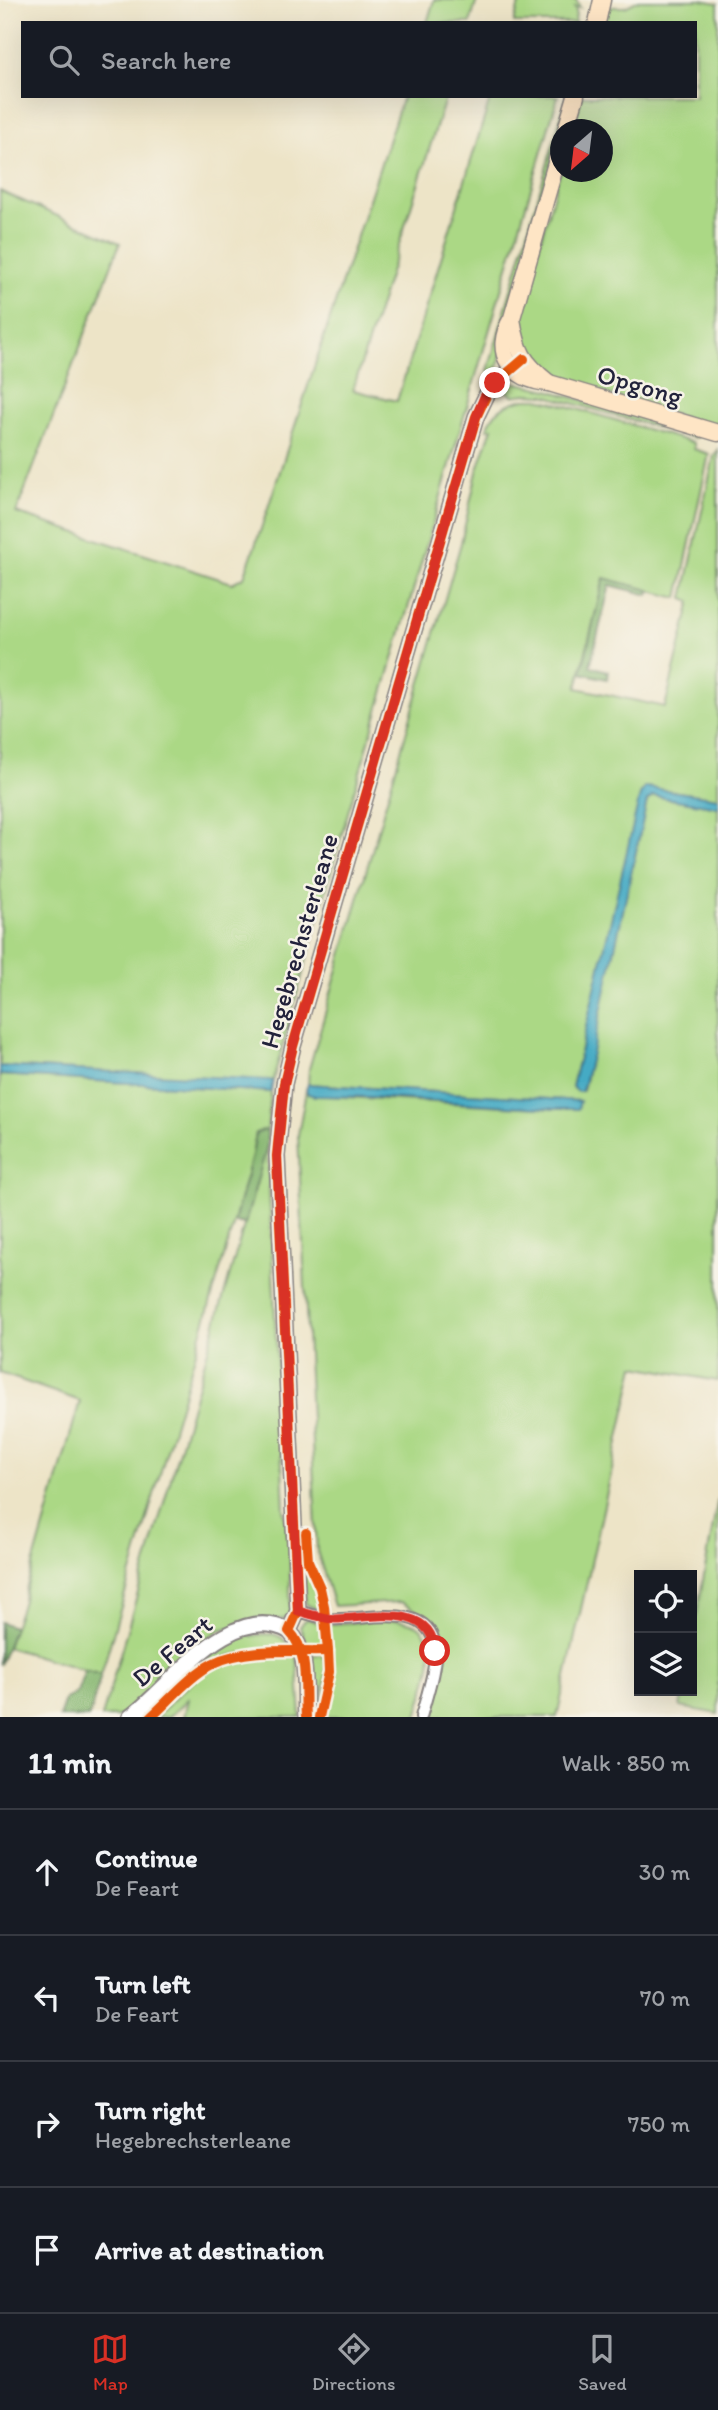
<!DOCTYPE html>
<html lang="en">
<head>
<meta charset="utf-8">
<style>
  :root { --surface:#171b24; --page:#242831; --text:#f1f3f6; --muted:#9ea1a6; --line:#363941; --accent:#d93025 }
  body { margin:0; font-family:Itim,sans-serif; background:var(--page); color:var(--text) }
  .controls { position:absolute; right:21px; bottom:21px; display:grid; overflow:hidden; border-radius:0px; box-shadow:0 7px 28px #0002 }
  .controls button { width:63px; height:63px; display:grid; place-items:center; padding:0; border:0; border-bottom:2px solid var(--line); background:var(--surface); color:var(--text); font:35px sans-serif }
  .compass { position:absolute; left:550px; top:119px; width:63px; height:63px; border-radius:50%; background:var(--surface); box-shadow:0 7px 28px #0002; rotate:208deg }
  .stop { position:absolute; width:21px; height:21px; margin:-16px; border:5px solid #d93025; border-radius:50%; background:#fff }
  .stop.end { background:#d93025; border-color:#fff; box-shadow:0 2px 7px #0008 }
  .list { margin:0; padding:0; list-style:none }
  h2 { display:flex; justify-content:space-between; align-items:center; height:91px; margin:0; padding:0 28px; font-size:30px }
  h2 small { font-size:23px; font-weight:400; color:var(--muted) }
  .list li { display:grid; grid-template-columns:46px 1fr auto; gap:21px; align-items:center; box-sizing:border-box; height:126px; padding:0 28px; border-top:2px solid var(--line) }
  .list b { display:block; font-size:26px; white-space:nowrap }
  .list p { margin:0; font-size:23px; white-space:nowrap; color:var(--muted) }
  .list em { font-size:23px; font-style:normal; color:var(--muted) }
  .icon { flex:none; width:38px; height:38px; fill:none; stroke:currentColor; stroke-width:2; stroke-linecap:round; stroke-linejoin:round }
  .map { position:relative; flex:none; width:718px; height:1717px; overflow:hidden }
  .search { position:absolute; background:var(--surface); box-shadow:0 7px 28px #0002; left:21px; right:21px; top:21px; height:77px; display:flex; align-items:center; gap:18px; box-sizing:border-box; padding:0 24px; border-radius:0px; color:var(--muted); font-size:26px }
  .sheet { height:595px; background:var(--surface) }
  nav { display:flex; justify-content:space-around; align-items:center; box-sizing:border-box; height:98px; border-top:2px solid var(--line); background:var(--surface); font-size:19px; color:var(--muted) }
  nav a { display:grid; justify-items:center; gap:4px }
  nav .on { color:var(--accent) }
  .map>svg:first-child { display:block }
  .green { fill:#abd885; stroke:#667d60; stroke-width:2 }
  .forest { fill:#88b872; stroke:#556d56; stroke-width:2 }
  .water { fill:#44aac4; stroke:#336680; stroke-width:2 }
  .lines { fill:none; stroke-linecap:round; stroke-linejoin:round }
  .minor-casing { stroke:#888381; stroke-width:14 }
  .tertiary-casing { stroke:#888381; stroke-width:18 }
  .secondary-casing { stroke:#888381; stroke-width:19 }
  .minor { stroke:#fff; stroke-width:10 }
  .tertiary { stroke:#fff; stroke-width:14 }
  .secondary { stroke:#fee5c5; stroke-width:16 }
  .cycleway-casing { stroke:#f7f3e8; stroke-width:15 }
  .cycleway { stroke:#e8590c; stroke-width:10 }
  .route { stroke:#d93025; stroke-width:9 }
  .labels { text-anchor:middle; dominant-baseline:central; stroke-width:5; stroke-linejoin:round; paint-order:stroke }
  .street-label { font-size:26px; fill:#22223b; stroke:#f7f3e8 }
</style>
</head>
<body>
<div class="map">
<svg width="718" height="1717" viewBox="0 0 718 1717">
  <rect width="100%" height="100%" fill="#f7f3e8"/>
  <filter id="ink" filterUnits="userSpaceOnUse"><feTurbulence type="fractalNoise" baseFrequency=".0143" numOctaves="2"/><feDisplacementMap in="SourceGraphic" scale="14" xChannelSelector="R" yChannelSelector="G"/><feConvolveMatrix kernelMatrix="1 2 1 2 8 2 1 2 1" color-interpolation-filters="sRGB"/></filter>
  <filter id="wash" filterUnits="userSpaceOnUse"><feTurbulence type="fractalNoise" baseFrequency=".00686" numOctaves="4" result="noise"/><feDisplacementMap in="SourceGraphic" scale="28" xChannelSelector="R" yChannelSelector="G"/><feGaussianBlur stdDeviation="1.57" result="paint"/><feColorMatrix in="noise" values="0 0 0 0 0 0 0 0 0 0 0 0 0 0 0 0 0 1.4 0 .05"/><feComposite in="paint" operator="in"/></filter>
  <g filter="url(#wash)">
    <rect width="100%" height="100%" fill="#ede4c7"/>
    <g class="green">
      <polygon points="434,0 477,0 470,23 427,23"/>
      <polygon points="520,0 576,0 580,8 574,7 576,10 575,23 514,23"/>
      <path d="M639 0H701L718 3V428L552 377C529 361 519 342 520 313L560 172H602V130L572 129 582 96H695V23H603L608 7H625Z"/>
      <polygon points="403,96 446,96 353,390 397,401 491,96 558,96 340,840 273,1081 0,1066 0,191 120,243 16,513 232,583 244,577 262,526"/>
      <polygon points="567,96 571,96 535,219 498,366 492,375 488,370"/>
      <polygon points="507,383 517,383 548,390 697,435 695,438 544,395 526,394 512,396 502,386"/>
      <path d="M525 399H538L560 404 694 443V449L709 454 678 598 604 579 577 688 665 707 691 601 683 598 714 456 718 450V798L646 787 643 789 572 1087 583 1091 647 801 653 796 718 807V1381L635 1366 557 1717H431L447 1651 444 1634 438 1626 428 1618 401 1602 334 1606 317 1551 298 1135 306 1090 308 1094 326 1096 557 1109 579 1101 308 1084 309 1069 461 543 477 472 492 428 487 429C493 410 506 403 525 399Z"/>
      <polygon points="0,1075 271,1092 267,1131 263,1130 256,1133 252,1156 234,1222 101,1675 7,1647 21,1607 80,1401 0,1373"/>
      <polygon points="267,1146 284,1510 290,1551 290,1613 284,1619 263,1620 220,1630 205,1640 133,1709 118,1717 102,1717"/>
      <polygon points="718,1498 718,1714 680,1707 683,1691 692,1691 692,1641"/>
      <polygon points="301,1553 304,1554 318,1589 323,1613 306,1604"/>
      <polygon points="310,1619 323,1625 324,1645 321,1648 308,1649 300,1627 305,1620"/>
      <path d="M396 1620C403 1621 412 1622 418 1626 444 1646 423 1691 417 1717H321L330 1679 328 1624Z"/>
      <path d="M273 1634 281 1637 294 1650C261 1651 237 1651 206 1663L204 1661C221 1640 246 1634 273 1634Z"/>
      <path d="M294 1655 297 1657 301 1717H184L188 1699 169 1717H156C175 1699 194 1675 219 1664 242 1655 270 1656 294 1655Z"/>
      <path d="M307 1655H323C332 1672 321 1700 315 1717H311Z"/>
    </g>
    <g class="forest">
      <polygon points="604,578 650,590 649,595 610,585 590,666 608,671 607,679 581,673"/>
      <polygon points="263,1130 267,1131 267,1146 245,1224 234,1222 252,1156 256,1133"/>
      <polygon points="0,1622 14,1627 0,1665"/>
      <polygon points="85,1670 101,1675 89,1717 59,1717 65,1700 77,1692"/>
    </g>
    <g class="water">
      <polygon points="645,787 718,798 718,807 653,796 647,801 592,1053 582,1091 578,1092 572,1087 640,795"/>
      <polygon points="0,1066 270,1080 273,1081 271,1092 0,1075"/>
      <polygon points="308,1084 580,1101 578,1109 557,1109 369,1097 315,1096 308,1094 306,1090"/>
    </g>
  </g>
  <g filter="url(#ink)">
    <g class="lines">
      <defs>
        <path id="minor" d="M298 1611C309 1614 320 1618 330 1619 362 1622 429 1599 435 1647 437 1666 426 1698 421 1717"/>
        <g id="tertiary">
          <path d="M130 1717C171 1687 230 1599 289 1631"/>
          <path d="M306 1717C304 1689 310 1652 289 1631L298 1611 277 1156 284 1084 293 1046 476 417 490 388 522 360"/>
        </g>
        <g id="secondary">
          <polyline points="597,23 602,0"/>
          <polyline points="566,130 576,96"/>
          <path d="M560 149 512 318C491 353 511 380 549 383L718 433"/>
          <path d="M512 319C517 351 523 363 549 383"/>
        </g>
      </defs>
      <use href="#minor" class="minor-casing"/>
      <use href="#tertiary" class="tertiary-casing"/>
      <use href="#secondary" class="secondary-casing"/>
      <use href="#minor" class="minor"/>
      <use href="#tertiary" class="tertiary"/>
      <use href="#secondary" class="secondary"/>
      <defs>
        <g id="cycleway">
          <polyline points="306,1533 308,1561 320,1588 324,1606 328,1651 329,1672 319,1717"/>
          <path d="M151 1717C170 1700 190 1675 214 1663 247 1647 292 1652 328 1651"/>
          <path d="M306 1717C304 1689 310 1652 289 1631L298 1611 277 1156 284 1084 293 1046 476 417 490 388 524 359"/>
        </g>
      </defs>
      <use href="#cycleway" class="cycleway-casing"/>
      <use href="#cycleway" class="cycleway"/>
    </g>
  </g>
  <g class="lines" filter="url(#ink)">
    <path class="route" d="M435 1651C431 1601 369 1619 335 1619 323 1619 310 1614 298 1611L277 1156 284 1084 293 1046 476 417 484 397 495 383"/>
  </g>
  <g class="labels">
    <g class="street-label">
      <text transform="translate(640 385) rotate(16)">Opgong</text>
      <text transform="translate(299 941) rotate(-74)">Hegebrechsterleane</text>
      <text transform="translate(172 1651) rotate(-40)">De Feart</text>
    </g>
  </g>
</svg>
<div class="controls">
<button><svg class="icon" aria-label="locate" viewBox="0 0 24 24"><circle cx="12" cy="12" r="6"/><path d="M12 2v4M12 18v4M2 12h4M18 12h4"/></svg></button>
<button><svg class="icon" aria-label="layers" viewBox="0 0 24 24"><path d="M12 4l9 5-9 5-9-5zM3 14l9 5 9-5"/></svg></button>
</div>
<svg class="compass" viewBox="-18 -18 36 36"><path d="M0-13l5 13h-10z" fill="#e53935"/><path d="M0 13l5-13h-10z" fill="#9ea1a6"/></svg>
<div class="stop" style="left:435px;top:1651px"></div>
<div class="stop end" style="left:495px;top:383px"></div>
<div class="search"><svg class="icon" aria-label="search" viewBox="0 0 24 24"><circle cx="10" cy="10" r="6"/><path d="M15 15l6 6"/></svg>Search here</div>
</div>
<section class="sheet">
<h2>11 min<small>Walk · 850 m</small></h2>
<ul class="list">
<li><svg class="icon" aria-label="ahead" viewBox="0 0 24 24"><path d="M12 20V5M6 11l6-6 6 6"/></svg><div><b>Continue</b><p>De Feart</p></div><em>30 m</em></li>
<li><svg class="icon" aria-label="left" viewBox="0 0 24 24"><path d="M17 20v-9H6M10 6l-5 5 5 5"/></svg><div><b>Turn left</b><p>De Feart</p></div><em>70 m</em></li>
<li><svg class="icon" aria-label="right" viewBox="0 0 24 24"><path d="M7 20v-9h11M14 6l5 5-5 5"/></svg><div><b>Turn right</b><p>Hegebrechsterleane</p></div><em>750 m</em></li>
<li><svg class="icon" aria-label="arrive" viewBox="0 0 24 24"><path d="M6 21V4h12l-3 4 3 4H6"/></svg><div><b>Arrive at destination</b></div></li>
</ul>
</section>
<nav>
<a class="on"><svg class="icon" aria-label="map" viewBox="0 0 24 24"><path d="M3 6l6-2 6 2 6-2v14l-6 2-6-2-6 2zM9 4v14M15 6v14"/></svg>Map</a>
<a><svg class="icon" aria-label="directions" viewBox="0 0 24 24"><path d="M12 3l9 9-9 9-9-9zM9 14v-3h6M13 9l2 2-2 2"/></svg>Directions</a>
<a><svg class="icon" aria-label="saved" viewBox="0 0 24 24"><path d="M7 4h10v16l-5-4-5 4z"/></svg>Saved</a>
</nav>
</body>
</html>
